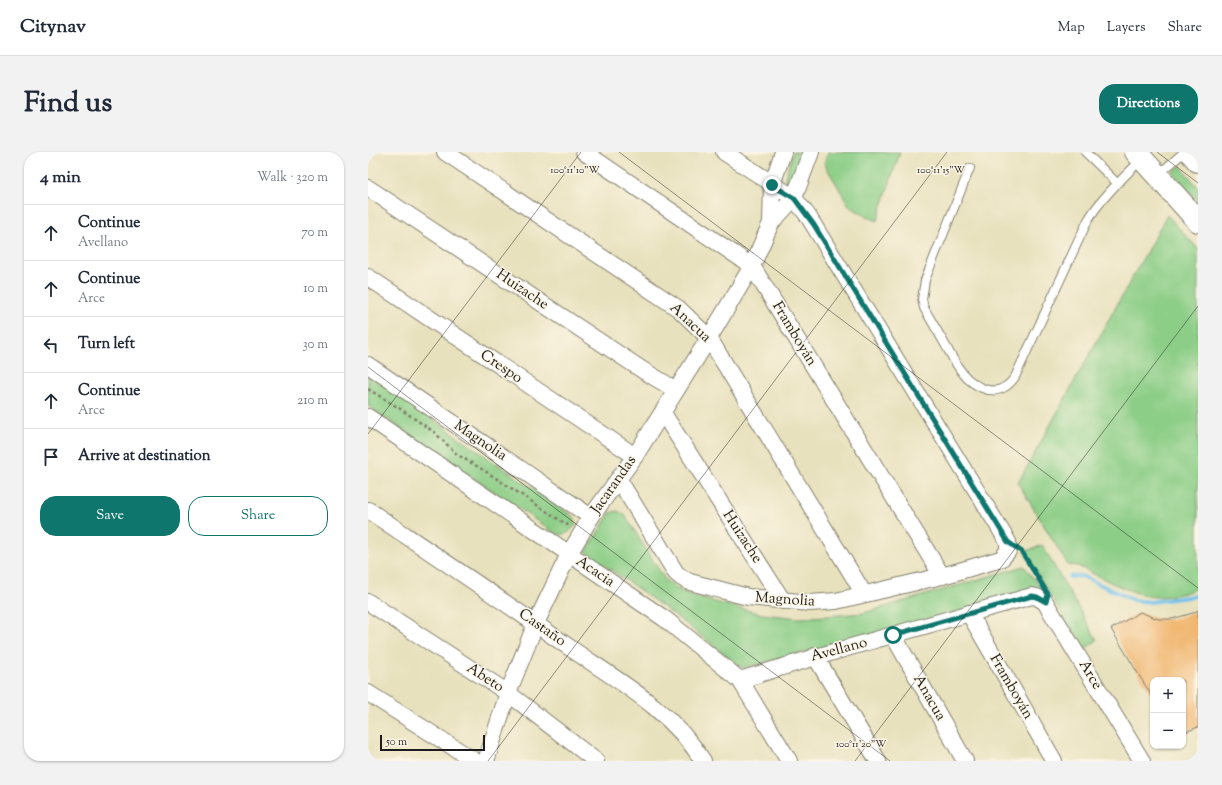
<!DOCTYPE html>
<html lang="en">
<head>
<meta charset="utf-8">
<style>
  :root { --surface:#fff; --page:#f2f2f3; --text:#1f2937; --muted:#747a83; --line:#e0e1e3; --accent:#0f766e }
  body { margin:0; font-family:"Sorts Mill Goudy",serif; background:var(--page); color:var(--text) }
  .controls { position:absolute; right:12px; bottom:12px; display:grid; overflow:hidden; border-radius:8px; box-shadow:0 1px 3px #0004 }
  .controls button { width:36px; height:36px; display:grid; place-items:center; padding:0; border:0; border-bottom:1px solid var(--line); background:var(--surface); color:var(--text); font:20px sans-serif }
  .scale { position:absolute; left:12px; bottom:10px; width:105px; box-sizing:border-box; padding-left:4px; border:2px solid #1c1c1c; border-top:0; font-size:11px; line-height:14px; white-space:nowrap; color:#1c1c1c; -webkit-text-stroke:3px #fcf5e5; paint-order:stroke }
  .stop { position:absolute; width:12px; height:12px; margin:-9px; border:3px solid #0f766e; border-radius:50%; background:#fff }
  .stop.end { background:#0f766e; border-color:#fff; box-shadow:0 1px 4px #0008 }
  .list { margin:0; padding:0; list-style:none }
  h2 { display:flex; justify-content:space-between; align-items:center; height:52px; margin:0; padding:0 16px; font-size:17px }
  h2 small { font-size:13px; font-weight:400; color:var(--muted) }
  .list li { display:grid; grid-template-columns:26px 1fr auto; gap:12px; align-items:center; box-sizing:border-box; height:56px; padding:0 16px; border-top:1px solid var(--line) }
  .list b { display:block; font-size:15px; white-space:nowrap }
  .list p { margin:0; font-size:13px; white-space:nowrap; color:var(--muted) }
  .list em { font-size:13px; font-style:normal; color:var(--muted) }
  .actions { display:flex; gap:8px; padding:12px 16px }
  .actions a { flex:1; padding:9px 0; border:1px solid var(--accent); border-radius:16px; text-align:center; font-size:14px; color:var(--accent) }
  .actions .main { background:var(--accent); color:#fff }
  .icon { flex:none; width:22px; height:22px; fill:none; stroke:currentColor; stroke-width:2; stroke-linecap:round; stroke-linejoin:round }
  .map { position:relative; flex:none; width:830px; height:609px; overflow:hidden; border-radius:16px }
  header { display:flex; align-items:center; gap:24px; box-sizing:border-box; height:56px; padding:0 20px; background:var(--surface); border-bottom:1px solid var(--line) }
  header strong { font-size:19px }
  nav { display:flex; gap:22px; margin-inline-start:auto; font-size:14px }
  .intro { display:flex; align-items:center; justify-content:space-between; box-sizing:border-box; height:96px; padding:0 24px }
  h1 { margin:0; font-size:28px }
  .button { padding:10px 18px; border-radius:16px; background:var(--accent); color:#fff; font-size:14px; font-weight:700 }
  main { display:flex; gap:24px; padding:0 24px }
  aside { flex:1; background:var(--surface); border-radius:16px; box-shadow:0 1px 3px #0004 }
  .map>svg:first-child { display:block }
  .green { fill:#8cce87; stroke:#547552 }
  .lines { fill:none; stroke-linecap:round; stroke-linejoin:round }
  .stream { stroke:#72c2ed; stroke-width:4 }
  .building { fill:#f1b772 }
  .service-casing { stroke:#827e6c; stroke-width:10 }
  .minor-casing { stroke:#827e6c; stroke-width:18 }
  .secondary-casing { stroke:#827e6c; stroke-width:24 }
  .path { stroke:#827e6c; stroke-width:2.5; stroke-dasharray:3 3; stroke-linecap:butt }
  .service { stroke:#fff; stroke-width:8 }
  .minor { stroke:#fff; stroke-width:16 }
  .secondary { stroke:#fff; stroke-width:22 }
  .route { stroke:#0f766e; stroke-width:5 }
  .ticks { fill:none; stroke:#1c1c1c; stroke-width:1; stroke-opacity:0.45 }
  .labels { text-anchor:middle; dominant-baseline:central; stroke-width:3; stroke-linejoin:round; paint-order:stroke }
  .street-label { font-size:15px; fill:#1c1c1c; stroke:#fcf5e5 }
  .ticks-label { font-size:10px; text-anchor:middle; fill:#1c1c1c; stroke:#fcf5e5; stroke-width:3; stroke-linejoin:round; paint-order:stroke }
</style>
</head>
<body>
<header>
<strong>Citynav</strong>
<nav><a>Map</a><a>Layers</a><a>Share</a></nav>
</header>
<div class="intro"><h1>Find us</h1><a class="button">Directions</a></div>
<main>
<aside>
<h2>4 min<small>Walk · 320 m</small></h2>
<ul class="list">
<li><svg class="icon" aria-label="ahead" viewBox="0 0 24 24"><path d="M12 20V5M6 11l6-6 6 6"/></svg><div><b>Continue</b><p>Avellano</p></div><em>70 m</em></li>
<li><svg class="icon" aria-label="ahead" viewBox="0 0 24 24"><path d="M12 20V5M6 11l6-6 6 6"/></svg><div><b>Continue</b><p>Arce</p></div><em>10 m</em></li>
<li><svg class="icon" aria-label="left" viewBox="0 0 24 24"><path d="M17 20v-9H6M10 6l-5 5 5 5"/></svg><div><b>Turn left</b></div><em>30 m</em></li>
<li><svg class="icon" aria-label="ahead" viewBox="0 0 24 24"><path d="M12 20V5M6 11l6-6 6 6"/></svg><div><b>Continue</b><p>Arce</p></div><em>210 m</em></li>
<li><svg class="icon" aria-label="arrive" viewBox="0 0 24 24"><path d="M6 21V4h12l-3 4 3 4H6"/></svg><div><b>Arrive at destination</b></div></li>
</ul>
<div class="actions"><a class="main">Save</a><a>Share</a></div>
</aside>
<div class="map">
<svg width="830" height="609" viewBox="0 0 830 609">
  <rect width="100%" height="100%" fill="#fcf5e5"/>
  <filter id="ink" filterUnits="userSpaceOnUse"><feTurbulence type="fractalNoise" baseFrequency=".025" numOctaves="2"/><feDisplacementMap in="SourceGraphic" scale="8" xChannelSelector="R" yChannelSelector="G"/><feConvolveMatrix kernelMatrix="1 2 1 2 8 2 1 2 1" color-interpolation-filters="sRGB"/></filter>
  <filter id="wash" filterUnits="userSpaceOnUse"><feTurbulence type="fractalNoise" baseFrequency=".012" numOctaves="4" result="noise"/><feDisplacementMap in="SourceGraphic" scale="16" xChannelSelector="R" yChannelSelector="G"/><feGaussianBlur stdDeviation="0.9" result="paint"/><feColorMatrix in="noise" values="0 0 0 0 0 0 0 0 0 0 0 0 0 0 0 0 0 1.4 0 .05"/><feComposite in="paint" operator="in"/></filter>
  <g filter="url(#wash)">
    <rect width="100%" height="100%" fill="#e8e1bd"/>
    <g class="green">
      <polygon points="425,0 434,0 424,31 416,29"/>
      <polygon points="460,0 532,0 509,69 482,55 456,11"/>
      <polygon points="812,14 830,35 830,49 805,21 806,18"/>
      <path d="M799 63 830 97V436C818 441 804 445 791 445 770 446 730 424 710 414L700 413 650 331Z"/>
      <polygon points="0,223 206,365 208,373 200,381 190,383 0,254"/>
      <polygon points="249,359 256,362 298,429 315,440 328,445 394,462 432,466 496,461 656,414 675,439 375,516 297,456 218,400 242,361"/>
      <polygon points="674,393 729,488 716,498 656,400"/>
    </g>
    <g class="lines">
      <polyline class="stream" points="702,425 714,424 765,448 782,450 828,444 830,443"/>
    </g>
    <g id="blocks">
      <polygon class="building" points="830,458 830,575 815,581 815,528 785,528 785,546 743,477 772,460 790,467 804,467 825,461"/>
    </g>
  </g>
  <g filter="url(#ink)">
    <use href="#blocks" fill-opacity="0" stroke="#827e6c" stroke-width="1"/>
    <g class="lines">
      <defs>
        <g id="service">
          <polyline points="717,0 749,31"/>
          <path d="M602 16 557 128 554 147 556 156C564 170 572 183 579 196 585 207 591 219 600 227 616 241 634 244 647 225L720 68C734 45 755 26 774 7"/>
          <polyline points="790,23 816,0"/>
        </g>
        <g id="minor">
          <polyline points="77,0 311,157 341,186 496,442"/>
          <polyline points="216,0 384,114 574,424"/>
          <polyline points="0,36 276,219 308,238"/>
          <polyline points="403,71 404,33 415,0"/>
          <polyline points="0,125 267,304"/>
          <polyline points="0,213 223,365"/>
          <polyline points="295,261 415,449"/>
          <polyline points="0,265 297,467 372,528 421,609"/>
          <polyline points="251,328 308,421 314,426 322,430 380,445 442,451 468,449 574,424 633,407 640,399 640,390 440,64 426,46 356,0"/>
          <path d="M0 358C68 404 137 450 205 498 252 530 304 559 335 609"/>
          <polyline points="0,450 140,541 228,609"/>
          <polyline points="601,461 686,609"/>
          <polyline points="525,483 597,609"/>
          <polyline points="447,504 510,609"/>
          <path d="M372 528C468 498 566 471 664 444L669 445 677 450 774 609"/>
          <polyline points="0,541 107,609"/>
          <polyline points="118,609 140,541 168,471 201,402 223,365 267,304 341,186 384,114 403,71 426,46 443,0"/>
        </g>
        <g id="secondary">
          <polyline points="768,0 830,69"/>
          <polyline points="822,0 830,9"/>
        </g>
      </defs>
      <use href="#service" class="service-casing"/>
      <use href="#minor" class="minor-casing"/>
      <use href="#secondary" class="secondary-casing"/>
      <g class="path">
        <polyline points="0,237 31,256 66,280 90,303 117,319 201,374"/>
        <polyline points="654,400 672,430"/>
      </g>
      <use href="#service" class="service"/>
      <use href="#minor" class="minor"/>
      <use href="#secondary" class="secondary"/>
    </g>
  </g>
  <g class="lines" filter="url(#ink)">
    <polyline class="route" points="404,33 426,46 446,73 640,390 654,400 680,442 678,450 669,445 664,444 525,483"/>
  </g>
  <path class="ticks" d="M251 0 830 436M789 0 830 31M0 215 522 609M0 282 213 0M120 609 579 0M487 609 830 154"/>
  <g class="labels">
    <g class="street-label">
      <text transform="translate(154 138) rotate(34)">Huizache</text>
      <text transform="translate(322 171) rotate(43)">Anacua</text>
      <text transform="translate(426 182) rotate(59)">Framboyán</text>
      <text transform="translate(133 215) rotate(34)">Crespo</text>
      <text transform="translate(112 289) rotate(34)">Magnolia</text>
      <text transform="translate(246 333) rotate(-55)">Jacarandas</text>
      <text transform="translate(374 385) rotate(57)">Huizache</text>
      <text transform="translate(227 420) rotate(34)">Acacia</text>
      <text transform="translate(417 448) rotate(4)">Magnolia</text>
      <text transform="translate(174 476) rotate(35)">Castaño</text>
      <text transform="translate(471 498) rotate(-15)">Avellano</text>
      <text transform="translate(722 523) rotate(59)">Arce</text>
      <text transform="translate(117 526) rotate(33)">Abeto</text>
      <text transform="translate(643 535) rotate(60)">Framboyán</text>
      <text transform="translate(561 546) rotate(60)">Anacua</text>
    </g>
  </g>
  <g class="ticks-label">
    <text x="207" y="21">100°11'10"W</text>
    <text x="573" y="21">100°11'15"W</text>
    <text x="493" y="595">100°11'20"W</text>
  </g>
</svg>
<div class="controls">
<button>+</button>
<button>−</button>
</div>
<div class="scale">50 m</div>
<div class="stop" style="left:525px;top:483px"></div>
<div class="stop end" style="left:404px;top:33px"></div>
</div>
</main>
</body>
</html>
